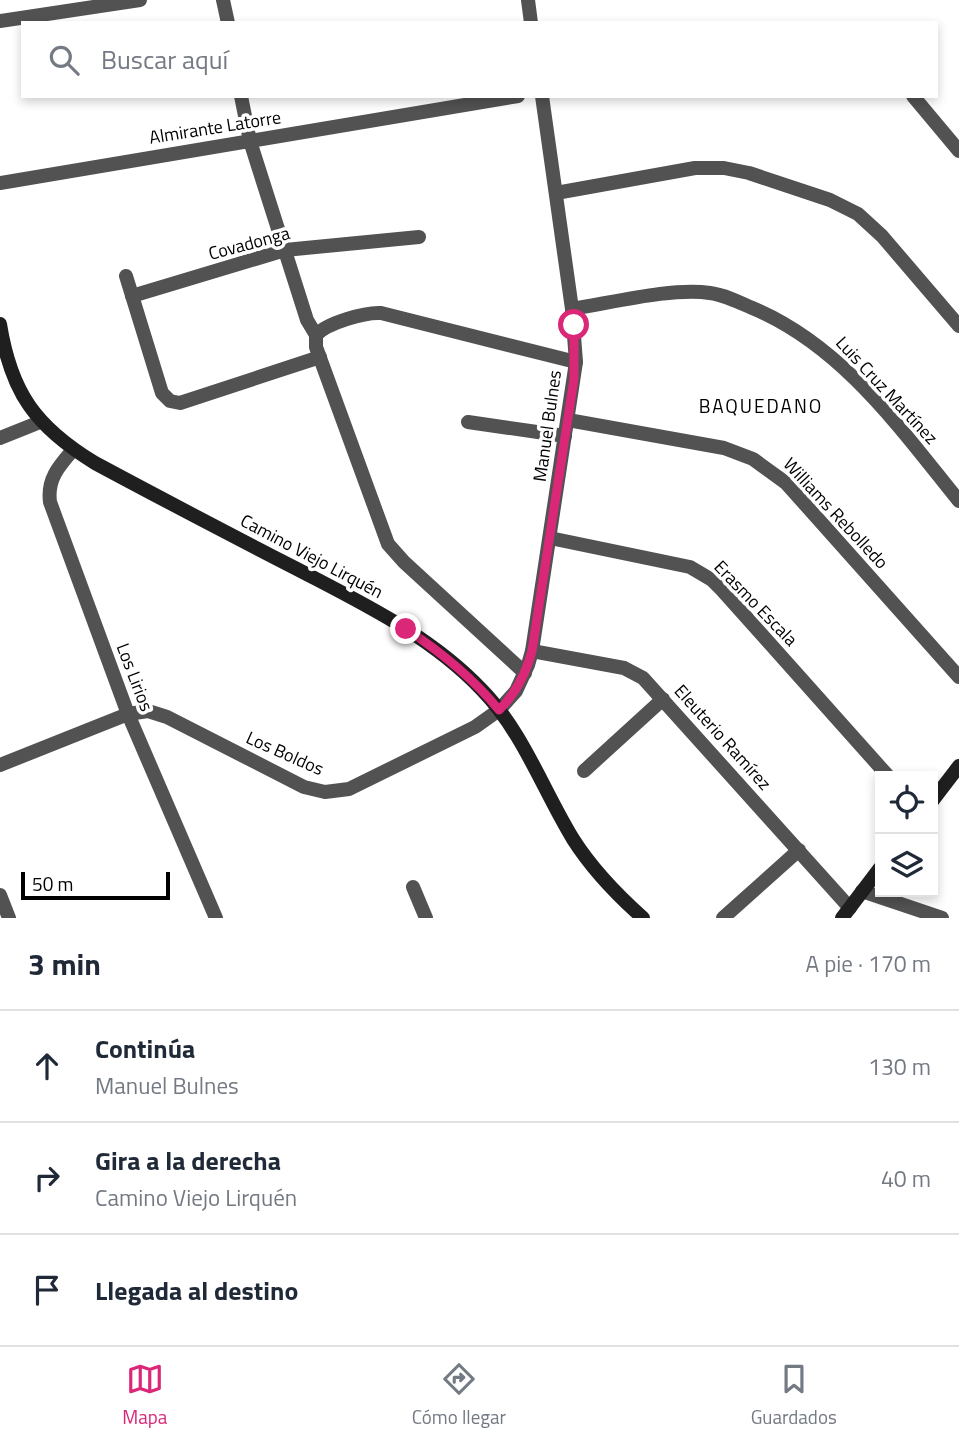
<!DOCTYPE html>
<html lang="es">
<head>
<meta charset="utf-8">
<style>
  :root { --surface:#fff; --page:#f2f2f3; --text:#1f2937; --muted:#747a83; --line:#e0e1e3; --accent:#db2777 }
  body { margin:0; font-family:"Titillium Web",sans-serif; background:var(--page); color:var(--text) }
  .controls { position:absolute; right:21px; bottom:21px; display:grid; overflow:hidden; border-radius:0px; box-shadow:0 4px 10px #0003 }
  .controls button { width:63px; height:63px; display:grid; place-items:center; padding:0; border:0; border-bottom:2px solid var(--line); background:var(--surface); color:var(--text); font:35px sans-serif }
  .scale { position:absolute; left:21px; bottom:18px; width:149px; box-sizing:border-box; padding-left:7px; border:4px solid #000; border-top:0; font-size:19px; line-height:24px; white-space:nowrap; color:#000; -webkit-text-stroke:5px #fff; paint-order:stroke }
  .stop { position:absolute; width:21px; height:21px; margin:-16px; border:5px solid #db2777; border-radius:50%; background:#fff }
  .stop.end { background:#db2777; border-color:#fff; box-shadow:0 2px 7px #0008 }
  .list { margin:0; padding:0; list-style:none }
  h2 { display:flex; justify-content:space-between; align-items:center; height:91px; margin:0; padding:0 28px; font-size:30px }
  h2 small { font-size:23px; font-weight:400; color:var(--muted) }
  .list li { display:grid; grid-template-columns:46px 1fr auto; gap:21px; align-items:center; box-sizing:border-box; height:112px; padding:0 28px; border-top:2px solid var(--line) }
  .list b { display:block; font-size:26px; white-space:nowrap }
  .list p { margin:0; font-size:23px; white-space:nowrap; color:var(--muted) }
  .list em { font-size:23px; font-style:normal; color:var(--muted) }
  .icon { flex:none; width:38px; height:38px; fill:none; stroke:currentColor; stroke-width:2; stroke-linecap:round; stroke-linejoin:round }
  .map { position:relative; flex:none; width:959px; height:918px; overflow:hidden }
  .search { position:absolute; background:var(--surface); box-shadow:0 4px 10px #0003; left:21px; right:21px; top:21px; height:77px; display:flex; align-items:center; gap:18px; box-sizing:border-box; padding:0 24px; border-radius:0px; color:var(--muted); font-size:26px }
  .sheet { height:427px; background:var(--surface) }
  nav { display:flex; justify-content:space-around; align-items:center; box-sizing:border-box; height:98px; border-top:2px solid var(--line); background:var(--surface); font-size:19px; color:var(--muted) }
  nav a { display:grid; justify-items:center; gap:4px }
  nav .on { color:var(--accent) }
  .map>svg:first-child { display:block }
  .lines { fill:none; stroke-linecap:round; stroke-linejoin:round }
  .street { stroke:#525252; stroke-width:14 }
  .secondary { stroke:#1f1f1f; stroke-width:14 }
  .route { stroke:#db2777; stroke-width:9 }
  .labels { text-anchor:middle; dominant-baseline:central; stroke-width:7; stroke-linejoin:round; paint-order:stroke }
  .street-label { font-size:18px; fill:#000; stroke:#fff }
  .neighbourhood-label { font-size:19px; letter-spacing:2px; fill:#000; stroke:#fff }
</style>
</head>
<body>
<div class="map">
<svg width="959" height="918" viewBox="0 0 959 918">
  <rect width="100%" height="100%" fill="#fff"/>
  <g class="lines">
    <g class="street">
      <polyline points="223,0 228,23"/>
      <polyline points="528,0 531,23"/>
      <polyline points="0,21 140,0"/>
      <polyline points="241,96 250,141 307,320 316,335"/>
      <polyline points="913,96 959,151"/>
      <polyline points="0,183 518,96"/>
      <polyline points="556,193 695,168 724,168 749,173 830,200 858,214 882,236 959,326"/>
      <polyline points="126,276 162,393 170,401 180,403 320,357"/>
      <polyline points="132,296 285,250 419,237"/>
      <path d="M572 309C611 303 673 287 710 293 724 295 737 301 750 307 841 344 899 427 959 501"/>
      <polyline points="316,335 316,347 388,544 404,562 525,673"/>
      <path d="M316 335C327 323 365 312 381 313L576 362"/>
      <polyline points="568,420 724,448 753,459 786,483 959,677"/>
      <polyline points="468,422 565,436"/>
      <polyline points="0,438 40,422"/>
      <path d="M73 450C59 466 47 479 50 502L128 714 216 918"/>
      <polyline points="550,538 690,567 712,580 722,590 888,776"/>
      <polyline points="532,651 624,668 643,678 850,908"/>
      <polyline points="0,765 128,714 148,711 167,717 304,787 325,792 349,789 475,727 499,710 516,691 528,665 532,651 576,362 572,309 542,96"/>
      <polyline points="584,771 663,699"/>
      <polyline points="413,887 426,918"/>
      <polyline points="862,891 942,918"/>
      <polyline points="0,895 9,918"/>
      <polyline points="723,918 799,850"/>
    </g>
    <g class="secondary">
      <path d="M0 324C11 393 36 427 95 463 162 499 229 534 297 569 362 603 431 636 482 690 523 732 543 790 573 839 592 869 616 894 643 918"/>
      <polyline points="933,800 959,766"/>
      <polyline points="842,918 880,868"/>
    </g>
  </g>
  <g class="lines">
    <path class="route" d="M406 629C441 652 472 677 499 710 516 693 526 674 532 651L574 379V325"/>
  </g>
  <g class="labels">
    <g class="street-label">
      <text transform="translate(215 127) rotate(-9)">Almirante Latorre</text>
      <text transform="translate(249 243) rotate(-15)">Covadonga</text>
      <text transform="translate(887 390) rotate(47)">Luis Cruz Martínez</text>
      <text transform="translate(547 426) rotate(-82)">Manuel Bulnes</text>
      <text transform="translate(836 513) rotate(47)">Williams Rebolledo</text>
      <text transform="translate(312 556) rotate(28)">Camino Viejo Lirquén</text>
      <text transform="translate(756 603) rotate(46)">Erasmo Escala</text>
      <text transform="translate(135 677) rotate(69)">Los Lirios</text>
      <text transform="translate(723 737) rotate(48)">Eleuterio Ramírez</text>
      <text transform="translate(285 753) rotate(24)">Los Boldos</text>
    </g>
    <g class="neighbourhood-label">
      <text x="761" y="405">BAQUEDANO</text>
    </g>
  </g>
</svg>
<div class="controls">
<button><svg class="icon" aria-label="locate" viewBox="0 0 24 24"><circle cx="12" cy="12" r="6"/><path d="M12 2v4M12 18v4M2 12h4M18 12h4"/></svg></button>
<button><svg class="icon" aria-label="layers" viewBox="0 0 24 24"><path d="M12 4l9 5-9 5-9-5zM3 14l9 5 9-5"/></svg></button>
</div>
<div class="scale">50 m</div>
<div class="stop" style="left:574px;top:325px"></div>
<div class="stop end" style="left:406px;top:629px"></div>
<div class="search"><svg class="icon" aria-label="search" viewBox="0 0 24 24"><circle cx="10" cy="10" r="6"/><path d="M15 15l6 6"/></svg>Buscar aquí</div>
</div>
<section class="sheet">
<h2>3 min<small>A pie · 170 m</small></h2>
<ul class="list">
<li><svg class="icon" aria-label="ahead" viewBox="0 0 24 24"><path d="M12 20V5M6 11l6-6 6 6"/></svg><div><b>Continúa</b><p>Manuel Bulnes</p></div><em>130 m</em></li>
<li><svg class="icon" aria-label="right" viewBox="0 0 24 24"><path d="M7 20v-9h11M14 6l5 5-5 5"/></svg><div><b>Gira a la derecha</b><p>Camino Viejo Lirquén</p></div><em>40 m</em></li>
<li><svg class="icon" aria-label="arrive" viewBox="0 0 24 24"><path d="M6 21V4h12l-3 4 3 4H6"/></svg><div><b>Llegada al destino</b></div></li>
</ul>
</section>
<nav>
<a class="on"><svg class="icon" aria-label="map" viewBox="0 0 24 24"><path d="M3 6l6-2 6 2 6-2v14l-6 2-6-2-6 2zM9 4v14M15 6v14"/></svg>Mapa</a>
<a><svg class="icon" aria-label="directions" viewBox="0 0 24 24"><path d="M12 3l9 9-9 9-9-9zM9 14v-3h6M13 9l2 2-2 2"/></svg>Cómo llegar</a>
<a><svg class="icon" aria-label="saved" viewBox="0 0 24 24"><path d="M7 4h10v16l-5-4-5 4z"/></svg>Guardados</a>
</nav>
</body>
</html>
